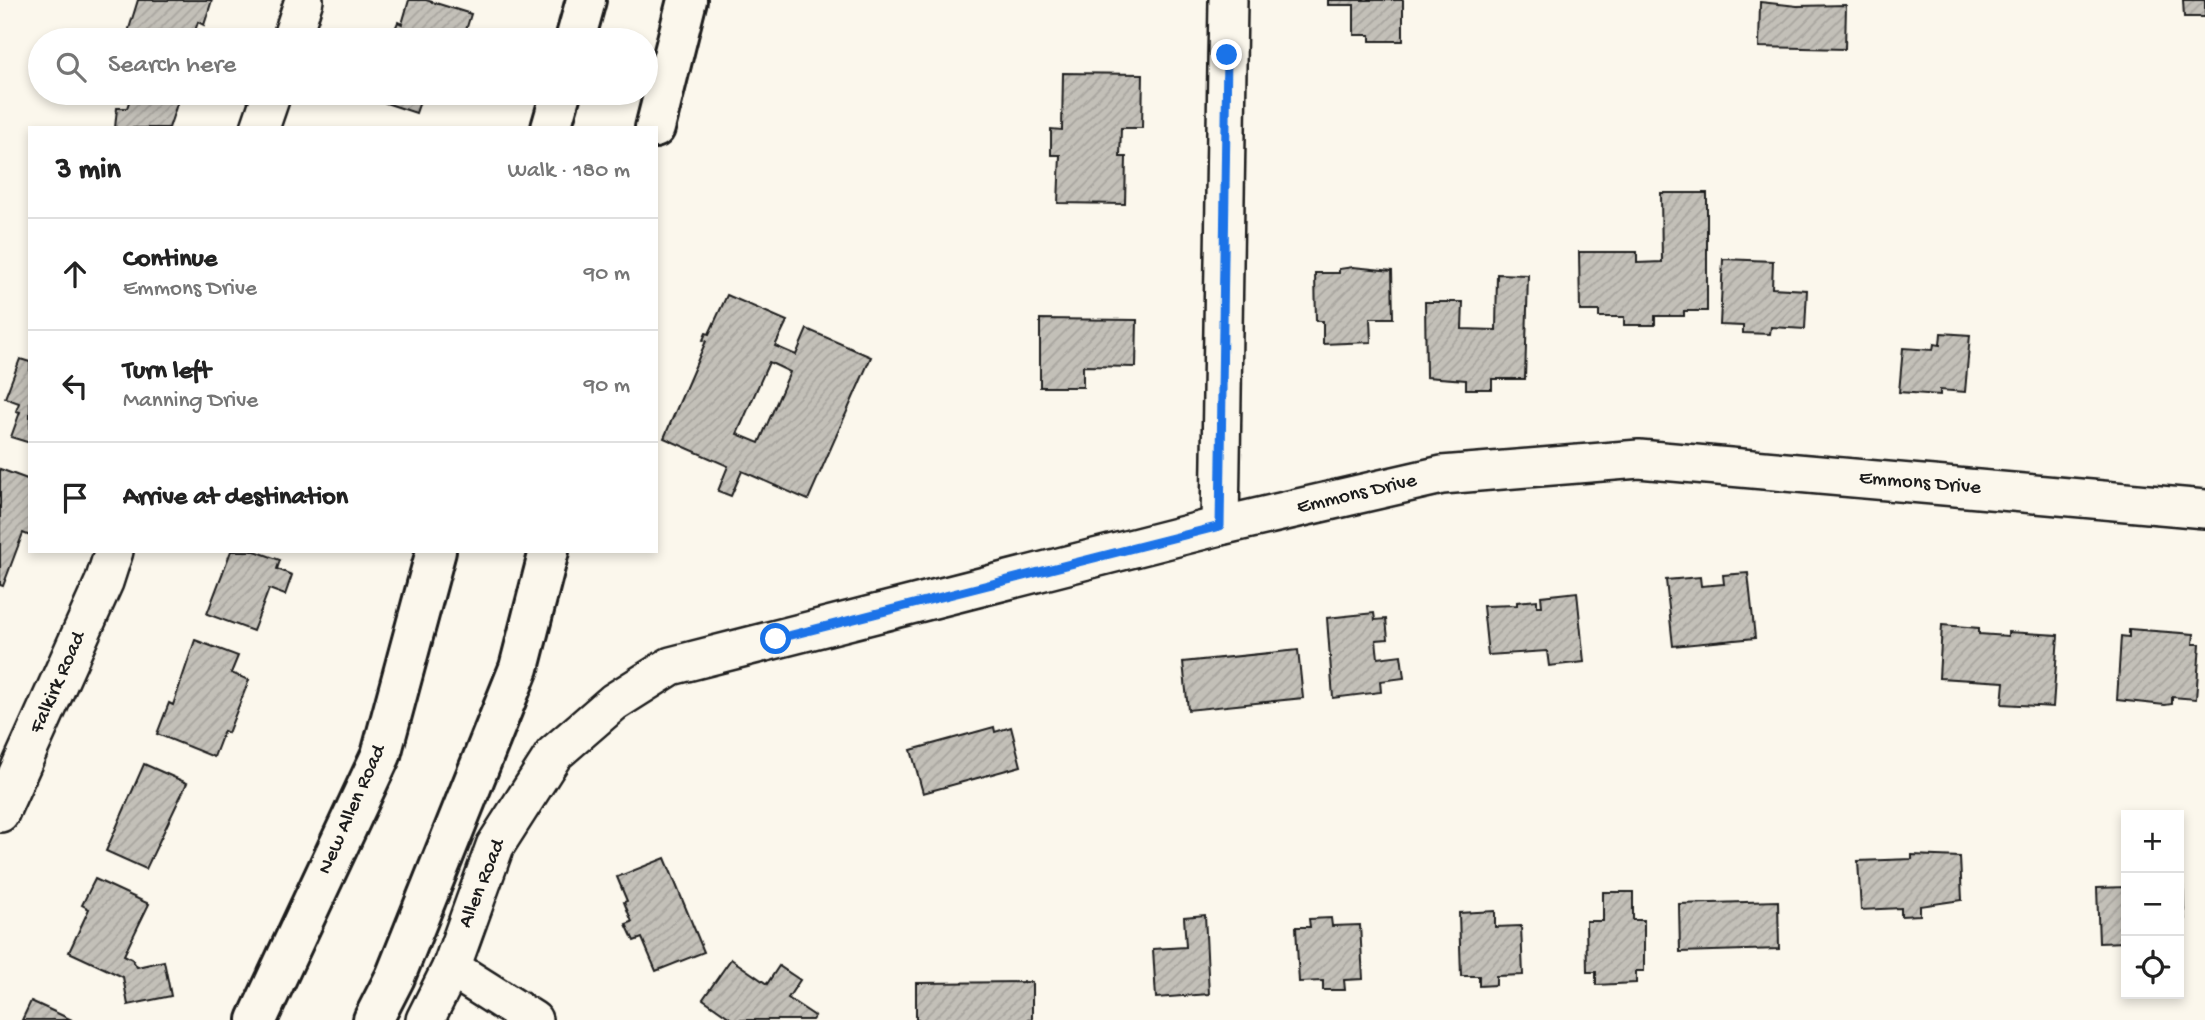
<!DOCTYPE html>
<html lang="en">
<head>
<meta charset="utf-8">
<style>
  :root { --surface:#fff; --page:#f6f6f6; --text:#222; --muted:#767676; --line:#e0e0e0 }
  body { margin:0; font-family:"Gochi Hand",sans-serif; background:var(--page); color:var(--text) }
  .controls { position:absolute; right:21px; bottom:21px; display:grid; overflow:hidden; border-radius:0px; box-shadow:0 4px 10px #0003 }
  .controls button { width:63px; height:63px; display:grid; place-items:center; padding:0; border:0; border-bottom:2px solid var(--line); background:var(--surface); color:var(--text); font:35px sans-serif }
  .stop { position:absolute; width:21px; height:21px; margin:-16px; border:5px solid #1a73e8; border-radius:50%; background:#fff }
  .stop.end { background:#1a73e8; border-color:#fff; box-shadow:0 2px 7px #0008 }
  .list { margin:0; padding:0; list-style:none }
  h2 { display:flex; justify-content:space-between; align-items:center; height:91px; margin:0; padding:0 28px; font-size:30px }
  h2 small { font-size:23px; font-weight:400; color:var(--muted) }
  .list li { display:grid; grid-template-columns:46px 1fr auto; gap:21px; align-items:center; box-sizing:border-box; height:112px; padding:0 28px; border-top:2px solid var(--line) }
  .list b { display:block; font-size:26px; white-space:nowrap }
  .list p { margin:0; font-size:23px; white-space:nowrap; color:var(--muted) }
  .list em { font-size:23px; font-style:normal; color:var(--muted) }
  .icon { flex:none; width:38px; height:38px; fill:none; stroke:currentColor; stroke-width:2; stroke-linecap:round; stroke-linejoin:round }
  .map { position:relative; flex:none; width:2205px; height:1020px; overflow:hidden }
  .search { position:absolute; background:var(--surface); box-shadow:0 4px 10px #0003; left:28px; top:28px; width:630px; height:77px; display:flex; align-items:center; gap:18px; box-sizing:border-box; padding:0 24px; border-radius:38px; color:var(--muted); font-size:26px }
  .panel { position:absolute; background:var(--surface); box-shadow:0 4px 10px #0003; left:28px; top:126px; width:630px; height:427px; border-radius:0px }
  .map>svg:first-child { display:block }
  .building { fill:url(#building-hatch); stroke:#1c1c1c; stroke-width:2; fill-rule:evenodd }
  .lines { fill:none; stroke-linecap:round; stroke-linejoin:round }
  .street-casing { stroke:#1c1c1c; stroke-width:42 }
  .secondary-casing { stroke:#1c1c1c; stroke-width:44 }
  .street { stroke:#fbf7ec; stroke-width:37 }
  .secondary { stroke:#fbf7ec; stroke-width:38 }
  .route { stroke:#1a73e8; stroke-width:9 }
  .labels { text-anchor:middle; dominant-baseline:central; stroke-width:6; stroke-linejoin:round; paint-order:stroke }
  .street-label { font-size:21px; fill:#1c1c1c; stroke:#fbf7ec }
</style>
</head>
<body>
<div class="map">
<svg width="2205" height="1020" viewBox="0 0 2205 1020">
  <defs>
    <pattern id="building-hatch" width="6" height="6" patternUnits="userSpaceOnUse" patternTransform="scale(1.75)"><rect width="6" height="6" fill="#c3c0b8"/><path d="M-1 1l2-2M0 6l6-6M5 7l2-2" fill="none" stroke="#a7a49e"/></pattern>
  </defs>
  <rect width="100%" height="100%" fill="#fbf7ec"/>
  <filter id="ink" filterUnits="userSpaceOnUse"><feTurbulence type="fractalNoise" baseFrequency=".0143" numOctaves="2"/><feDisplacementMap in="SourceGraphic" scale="14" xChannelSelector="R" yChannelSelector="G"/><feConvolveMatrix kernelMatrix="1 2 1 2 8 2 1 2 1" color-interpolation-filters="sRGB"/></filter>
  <g filter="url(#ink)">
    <g class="building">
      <polygon points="138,0 212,0 204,25 198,22 192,40 153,40 128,32"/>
      <polygon points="409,0 426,0 471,14 463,40 390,40 398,22 402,24"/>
      <polygon points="1328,0 1403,0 1403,41 1370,41 1370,35 1354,35 1354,5 1328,5"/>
      <polygon points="2183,0 2205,0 2205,17 2184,17"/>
      <polygon points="1760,2 1797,6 1846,5 1845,49 1759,47"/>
      <polygon points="1063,73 1143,74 1142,128 1121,128 1120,157 1126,157 1125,204 1058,203 1060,155 1051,155 1051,129 1062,130"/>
      <polygon points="132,93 180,95 169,128 115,128 117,108 127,108"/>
      <polygon points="376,93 423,93 416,113 374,99"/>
      <polygon points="1661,193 1707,193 1707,311 1684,311 1684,316 1655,316 1655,325 1624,325 1624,317 1599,317 1599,311 1580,311 1579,252 1637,252 1637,263 1662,262"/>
      <polygon points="1723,259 1773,261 1772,288 1807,290 1805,329 1771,327 1770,334 1743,333 1743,326 1720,325"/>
      <polygon points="1353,267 1392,271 1393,318 1370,318 1371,342 1323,344 1323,321 1316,321 1315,273 1339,273 1339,269"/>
      <polygon points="1497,274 1528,275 1525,379 1492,379 1492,389 1466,389 1466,380 1426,377 1425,302 1463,302 1462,329 1496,330"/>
      <path d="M727 295 787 321 775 346 796 355 807 329 871 357 808 500 742 471 731 496 718 491 728 466 664 438 706 341 703 340 706 333 709 334ZM769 362 790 372 759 443 737 434Z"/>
      <polygon points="1040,319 1137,320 1136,367 1083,366 1083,387 1040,387"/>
      <polygon points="1941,333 1970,335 1965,392 1940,390 1940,395 1899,392 1903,348 1933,350 1934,344 1940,345"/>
      <polygon points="20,359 30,362 30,443 11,437 20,412 16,411 19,403 5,398"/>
      <polygon points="0,469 30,480 30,536 23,533 3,586 0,585"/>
      <polygon points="231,551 255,551 280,560 277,569 292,575 285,595 269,589 253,631 207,614"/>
      <polygon points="1748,573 1755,638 1673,646 1666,580 1700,577 1701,586 1724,584 1723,575"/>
      <polygon points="1577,592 1584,662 1549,666 1547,651 1488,655 1483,606 1517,605 1517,602 1537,600 1537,606 1542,606 1541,596"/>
      <polygon points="1374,613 1375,620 1386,619 1388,639 1376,640 1378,658 1401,655 1404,678 1380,681 1381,692 1333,698 1327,618"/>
      <polygon points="1942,625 1979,628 1979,634 2008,636 2008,632 2058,635 2053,707 2002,704 2004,682 1939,678"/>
      <polygon points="2129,629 2194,634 2193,644 2200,644 2196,699 2172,697 2172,704 2165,705 2117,700 2121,636 2129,637"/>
      <polygon points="195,640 238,656 231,673 249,680 228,733 224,731 214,757 157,734 169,703 173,705"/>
      <polygon points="1298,650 1303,698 1188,710 1183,662"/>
      <polygon points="994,727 995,732 1011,727 1021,766 923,793 911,750"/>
      <polygon points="144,764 187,783 146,869 106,851"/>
      <polygon points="1912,855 1960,857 1962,900 1920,906 1920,915 1901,916 1901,908 1861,910 1858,861 1912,859"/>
      <polygon points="665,858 704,952 656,971 642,938 634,941 626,924 632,922 624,902 627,901 617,877"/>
      <polygon points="2179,865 2183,884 2185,931 2179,931"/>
      <polygon points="95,879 149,904 124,955 132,959 137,967 164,961 171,996 128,1005 123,977 69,952 89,909 82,905"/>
      <polygon points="2126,887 2126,942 2099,943 2097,888"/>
      <polygon points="1603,892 1633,892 1633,920 1644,920 1644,971 1636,971 1636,983 1596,985 1596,972 1587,972 1586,921 1603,921"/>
      <polygon points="1778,901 1779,949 1680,952 1679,904"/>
      <polygon points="1495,911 1495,927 1521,926 1523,975 1496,976 1496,985 1479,986 1479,976 1461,976 1459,913"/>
      <polygon points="1205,915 1209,994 1156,998 1153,949 1186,947 1184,917"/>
      <polygon points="1331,918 1332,926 1360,925 1363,979 1344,980 1345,990 1323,990 1323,981 1299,982 1296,927 1310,927 1309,919"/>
      <polygon points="731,959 767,984 779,966 800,980 788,998 815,1016 812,1020 733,1020 703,999"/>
      <polygon points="1032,982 1032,1020 916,1020 916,983"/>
      <polygon points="31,1001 72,1020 22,1020"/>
    </g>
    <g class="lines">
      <defs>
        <g id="street">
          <polyline points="291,40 304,0"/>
          <polyline points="260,128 272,93"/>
          <polyline points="1220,526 1228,0"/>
          <polyline points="0,813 104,582 114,551"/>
          <polyline points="451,968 533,1020"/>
          <polyline points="425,1020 451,968 495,846 554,754 614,702 671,666 1220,526 1442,475 1639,459 2205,509"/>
        </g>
        <g id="secondary">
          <polyline points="575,40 586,0"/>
          <polyline points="551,128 561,93"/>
          <polyline points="655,128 687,0"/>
          <polyline points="257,1020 381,755 436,551"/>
          <polyline points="373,1020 395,977 519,668 549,551"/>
        </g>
      </defs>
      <use href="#street" class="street-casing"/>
      <use href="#secondary" class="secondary-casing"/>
      <use href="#street" class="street"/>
      <use href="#secondary" class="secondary"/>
    </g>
  </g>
  <g class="lines" filter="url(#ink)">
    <polyline class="route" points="776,639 1220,526 1227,55"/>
  </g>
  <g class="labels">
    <g class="street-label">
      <text transform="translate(1920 484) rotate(5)">Emmons Drive</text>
      <text transform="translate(1357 495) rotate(-13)">Emmons Drive</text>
      <text transform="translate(59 683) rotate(-66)">Falkirk Road</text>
      <text transform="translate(353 810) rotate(-66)">New Allen Road</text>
      <text transform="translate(483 884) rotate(-68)">Allen Road</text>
    </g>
  </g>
</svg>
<div class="controls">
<button>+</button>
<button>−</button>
<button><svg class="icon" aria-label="locate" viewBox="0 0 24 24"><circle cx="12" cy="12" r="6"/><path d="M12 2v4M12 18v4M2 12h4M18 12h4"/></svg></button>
</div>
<div class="stop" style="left:776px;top:639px"></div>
<div class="stop end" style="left:1227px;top:55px"></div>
<div class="search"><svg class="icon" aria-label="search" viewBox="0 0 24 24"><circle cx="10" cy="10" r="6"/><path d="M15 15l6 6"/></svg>Search here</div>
<section class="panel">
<h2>3 min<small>Walk · 180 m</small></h2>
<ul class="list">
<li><svg class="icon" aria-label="ahead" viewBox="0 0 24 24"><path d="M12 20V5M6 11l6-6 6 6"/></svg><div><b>Continue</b><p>Emmons Drive</p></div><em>90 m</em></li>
<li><svg class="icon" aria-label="left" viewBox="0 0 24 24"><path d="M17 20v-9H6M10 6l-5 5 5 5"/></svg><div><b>Turn left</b><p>Manning Drive</p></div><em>90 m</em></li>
<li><svg class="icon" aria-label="arrive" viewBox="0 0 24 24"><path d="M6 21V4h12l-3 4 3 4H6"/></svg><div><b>Arrive at destination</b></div></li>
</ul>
</section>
</div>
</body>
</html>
